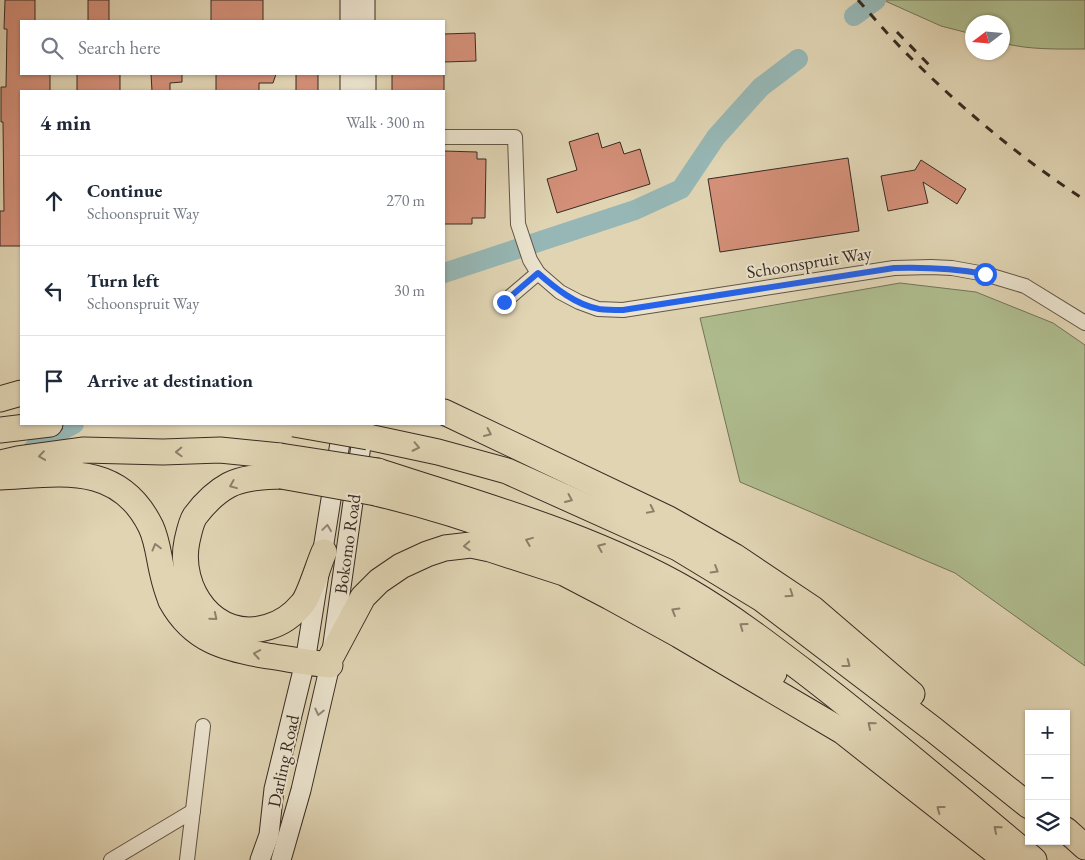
<!DOCTYPE html>
<html lang="en">
<head>
<meta charset="utf-8">
<style>
  :root { --surface:#fff; --page:#f2f2f3; --text:#1f2937; --muted:#747a83; --line:#e0e1e3 }
  body { margin:0; font-family:"EB Garamond",serif; background:var(--page); color:var(--text) }
  .controls { position:absolute; right:15px; bottom:15px; display:grid; overflow:hidden; border-radius:0px; box-shadow:0 1px 4px #0004 }
  .controls button { width:45px; height:45px; display:grid; place-items:center; padding:0; border:0; border-bottom:1px solid var(--line); background:var(--surface); color:var(--text); font:25px sans-serif }
  .compass { position:absolute; left:965px; top:15px; width:45px; height:45px; border-radius:50%; background:var(--surface); box-shadow:0 1px 4px #0004; rotate:254deg }
  .stop { position:absolute; width:15px; height:15px; margin:-11px; border:4px solid #2563eb; border-radius:50%; background:#fff }
  .stop.end { background:#2563eb; border-color:#fff; box-shadow:0 1px 5px #0008 }
  .list { margin:0; padding:0; list-style:none }
  h2 { display:flex; justify-content:space-between; align-items:center; height:65px; margin:0; padding:0 20px; font-size:21px }
  h2 small { font-size:16px; font-weight:400; color:var(--muted) }
  .list li { display:grid; grid-template-columns:32px 1fr auto; gap:15px; align-items:center; box-sizing:border-box; height:90px; padding:0 20px; border-top:1px solid var(--line) }
  .list b { display:block; font-size:19px; white-space:nowrap }
  .list p { margin:0; font-size:16px; white-space:nowrap; color:var(--muted) }
  .list em { font-size:16px; font-style:normal; color:var(--muted) }
  .icon { flex:none; width:28px; height:28px; fill:none; stroke:currentColor; stroke-width:2; stroke-linecap:round; stroke-linejoin:round }
  .map { position:relative; flex:none; width:1085px; height:860px; overflow:hidden }
  .search { position:absolute; background:var(--surface); box-shadow:0 1px 4px #0004; left:20px; top:20px; width:425px; height:55px; display:flex; align-items:center; gap:12px; box-sizing:border-box; padding:0 18px; border-radius:0px; color:var(--muted); font-size:19px }
  .panel { position:absolute; background:var(--surface); box-shadow:0 1px 4px #0004; left:20px; top:90px; width:425px; height:335px; border-radius:0px }
  .map>svg:first-child { display:block }
  .green { fill:#afbd8f; stroke:#737458 }
  .lines { fill:none; stroke-linecap:round; stroke-linejoin:round }
  .river { stroke:#96b7b5; stroke-width:20 }
  .building { fill:#d38f78; stroke:#372b22 }
  .street-casing { stroke:#615546; stroke-width:16 }
  .secondary-casing { stroke:#372b22; stroke-width:21 }
  .highway-casing { stroke:#372b22; stroke-width:27 }
  .street { stroke:#ebe3ce; stroke-width:14 }
  .secondary { stroke:#ebe3ce; stroke-width:19 }
  .highway { stroke:#e0d4b3; stroke-width:25 }
  .rail { stroke:#372b22; stroke-width:3; stroke-dasharray:9 9; stroke-linecap:butt }
  .highway-bridge-casing { stroke:#372b22; stroke-width:27; stroke-linecap:butt }
  .highway-bridge { stroke:#e0d4b3; stroke-width:25 }
  .oneway { stroke:#8c806a }
  .oneway2 { stroke:#918778 }
  .route { stroke:#2563eb; stroke-width:6 }
  .labels { text-anchor:middle; dominant-baseline:central; stroke-width:4; stroke-linejoin:round; paint-order:stroke }
  .street-label { font-size:18px; fill:#372b22; stroke:#ebe3ce }
</style>
</head>
<body>
<div class="map">
<svg width="1085" height="860" viewBox="0 0 1085 860">
  <rect width="100%" height="100%" fill="#e0d4b3"/>
  <filter id="stains"><feTurbulence type="fractalNoise" baseFrequency=".004" numOctaves="4"/><feColorMatrix values="0 0 0 0 .2 0 0 0 0 .09 0 0 0 0 .02 0 0 0 .5 -.17"/></filter>
  <radialGradient id="worn" r=".72"><stop offset=".6" stop-color="#630" stop-opacity="0"/><stop offset="1" stop-color="#630" stop-opacity=".3"/></radialGradient>
  <g class="green">
    <path d="M883 0H1085V49C1058 49 1029 50 1003 43L1002 22H972V34L941 26Z"/>
    <polygon points="900,283 976,292 1053,323 1085,345 1085,666 955,573 740,482 700,318"/>
  </g>
  <g class="lines">
    <g class="river">
      <polyline points="854,16 876,0"/>
      <polyline points="444,273 635,210 681,189 716,137 761,87 798,59"/>
      <polyline points="19,463 42,441 74,424"/>
    </g>
  </g>
  <g class="building">
    <polygon points="5,0 35,0 35,21 21,21 21,74 50,74 50,91 21,91 21,246 0,246 0,211 4,211 3,122 1,122 1,87 6,87 7,29 4,29"/>
    <rect x="88" y="0" width="21" height="21"/>
    <rect x="211" y="0" width="52" height="21"/>
    <polygon points="475,33 476,61 444,62 444,34"/>
    <rect x="77" y="74" width="43" height="17"/>
    <polygon points="151,74 182,74 182,82 170,83 170,91 152,91"/>
    <polygon points="216,74 276,74 273,83 259,83 259,91 216,91"/>
    <rect x="296" y="74" width="22" height="17"/>
    <rect x="392" y="74" width="52" height="17"/>
    <polygon points="598,133 602,148 620,142 624,154 640,149 650,184 557,213 547,179 577,170 569,142"/>
    <polygon points="444,151 477,152 477,159 486,159 485,218 472,218 472,224 444,224"/>
    <polygon points="848,158 859,231 720,252 708,179"/>
    <polygon points="921,160 966,189 957,204 923,182 928,203 888,211 881,176 915,170"/>
  </g>
  <g class="lines">
    <defs>
      <g id="street">
        <polyline points="444,137 515,137 518,224 530,260 538,273 560,292 579,302 598,309 623,310 894,268 931,267 952,268 985,274 1025,286 1085,323"/>
        <polyline points="504,302 538,273"/>
        <polyline points="111,860 193,811"/>
        <polyline points="187,860 203,726"/>
      </g>
      <g id="secondary">
        <polyline points="350,0 350,21"/>
        <polyline points="365,0 365,21"/>
        <polyline points="350,74 350,91"/>
        <polyline points="366,74 366,91"/>
        <polyline points="260,860 269,835 274,789 305,662 343,424"/>
        <polyline points="281,860 301,790 330,665 364,424"/>
      </g>
      <g id="highway">
        <polyline points="0,399 21,393"/>
        <polyline points="444,412 669,519 734,556 813,609 912,694"/>
        <polyline points="0,430 50,424"/>
        <polyline points="368,437 438,452 507,471 678,548 762,599 934,730 1029,806"/>
        <polyline points="0,463 18,459 84,450 163,452 220,450 280,456"/>
        <path d="M378 471C484 506 592 535 689 591 730 615 768 644 806 673 884 733 959 797 1034 860"/>
        <path d="M281 476C264 477 244 477 229 485 216 492 204 504 195 516 191 522 189 532 187 541 177 589 215 643 268 627 282 623 293 615 302 604 309 597 319 563 324 552"/>
        <path d="M0 477C60 474 119 461 151 527 158 542 159 560 163 575 165 584 168 593 171 601 193 641 226 649 268 656 289 659 309 663 330 665"/>
        <path d="M376 493C472 516 565 551 652 597 689 617 724 641 759 662L774 673"/>
        <polyline points="331,657 363,597 379,581 401,566 427,554 445,548 471,545 490,549 564,573 610,597 679,635 842,731 1006,860"/>
        <polyline points="1066,830 1085,847"/>
      </g>
    </defs>
    <use href="#street" class="street-casing"/>
    <use href="#secondary" class="secondary-casing"/>
    <use href="#highway" class="highway-casing"/>
    <use href="#street" class="street"/>
    <use href="#secondary" class="secondary"/>
    <use href="#highway" class="highway"/>
    <g class="rail">
      <path d="M858 0C874 18 889 36 906 53 961 108 1020 158 1085 200"/>
      <polyline points="897,32 932,68"/>
    </g>
    <defs>
      <g id="highway-bridge">
        <polyline points="294,424 368,437"/>
        <polyline points="280,456 378,471"/>
        <polyline points="281,476 376,493"/>
      </g>
    </defs>
    <use href="#highway-bridge" class="highway-bridge-casing"/>
    <use href="#highway-bridge" class="highway-bridge"/>
  </g>
  <defs><path id="oneway-chevron" d="M-2-3.5L2.5 0L-2 3.5" fill="none" stroke-width="1.6" stroke-linecap="round" stroke-linejoin="round" transform="scale(1.25)"/></defs>
  <g class="oneway">
    <use href="#oneway-chevron" transform="translate(488 433) rotate(25)"/>
    <use href="#oneway-chevron" transform="translate(416 447) rotate(12)"/>
    <use href="#oneway-chevron" transform="translate(179 452) rotate(178)"/>
    <use href="#oneway-chevron" transform="translate(42 456) rotate(172)"/>
    <use href="#oneway-chevron" transform="translate(233 485) rotate(158)"/>
    <use href="#oneway-chevron" transform="translate(569 499) rotate(24)"/>
    <use href="#oneway-chevron" transform="translate(651 510) rotate(26)"/>
    <use href="#oneway-chevron" transform="translate(529 541) rotate(-158)"/>
    <use href="#oneway-chevron" transform="translate(467 546) rotate(177)"/>
    <use href="#oneway-chevron" transform="translate(156 547) rotate(-105)"/>
    <use href="#oneway-chevron" transform="translate(601 547) rotate(-157)"/>
    <use href="#oneway-chevron" transform="translate(715 570) rotate(31)"/>
    <use href="#oneway-chevron" transform="translate(790 594) rotate(34)"/>
    <use href="#oneway-chevron" transform="translate(675 611) rotate(-149)"/>
    <use href="#oneway-chevron" transform="translate(214 617) rotate(39)"/>
    <use href="#oneway-chevron" transform="translate(743 626) rotate(-144)"/>
    <use href="#oneway-chevron" transform="translate(257 654) rotate(-170)"/>
    <use href="#oneway-chevron" transform="translate(847 664) rotate(37)"/>
    <use href="#oneway-chevron" transform="translate(871 725) rotate(-140)"/>
    <use href="#oneway-chevron" transform="translate(940 809) rotate(-143)"/>
    <use href="#oneway-chevron" transform="translate(997 829) rotate(-140)"/>
  </g>
  <g class="oneway2">
    <use href="#oneway-chevron" transform="translate(327 528) rotate(-82)"/>
    <use href="#oneway-chevron" transform="translate(319 712) rotate(103)"/>
  </g>
  <g class="lines">
    <path class="route" d="M504 302 538 273C555 288 576 305 599 309 607 310 615 310 623 310L894 268C927 267 952 268 985 274"/>
  </g>
  <g class="labels">
    <g class="street-label">
      <text transform="translate(809 262) rotate(-9)">Schoonspruit Way</text>
      <text transform="translate(347 544) rotate(-82)">Bokomo Road</text>
      <text transform="translate(283 761) rotate(-78)">Darling Road</text>
    </g>
  </g>
  <rect width="100%" height="100%" filter="url(#stains)"/>
  <rect width="100%" height="100%" fill="url(#worn)"/>
</svg>
<div class="controls">
<button>+</button>
<button>−</button>
<button><svg class="icon" aria-label="layers" viewBox="0 0 24 24"><path d="M12 4l9 5-9 5-9-5zM3 14l9 5 9-5"/></svg></button>
</div>
<svg class="compass" viewBox="-18 -18 36 36"><path d="M0-13l5 13h-10z" fill="#e53935"/><path d="M0 13l5-13h-10z" fill="#747a83"/></svg>
<div class="stop" style="left:985px;top:274px"></div>
<div class="stop end" style="left:504px;top:302px"></div>
<div class="search"><svg class="icon" aria-label="search" viewBox="0 0 24 24"><circle cx="10" cy="10" r="6"/><path d="M15 15l6 6"/></svg>Search here</div>
<section class="panel">
<h2>4 min<small>Walk · 300 m</small></h2>
<ul class="list">
<li><svg class="icon" aria-label="ahead" viewBox="0 0 24 24"><path d="M12 20V5M6 11l6-6 6 6"/></svg><div><b>Continue</b><p>Schoonspruit Way</p></div><em>270 m</em></li>
<li><svg class="icon" aria-label="left" viewBox="0 0 24 24"><path d="M17 20v-9H6M10 6l-5 5 5 5"/></svg><div><b>Turn left</b><p>Schoonspruit Way</p></div><em>30 m</em></li>
<li><svg class="icon" aria-label="arrive" viewBox="0 0 24 24"><path d="M6 21V4h12l-3 4 3 4H6"/></svg><div><b>Arrive at destination</b></div></li>
</ul>
</section>
</div>
</body>
</html>
